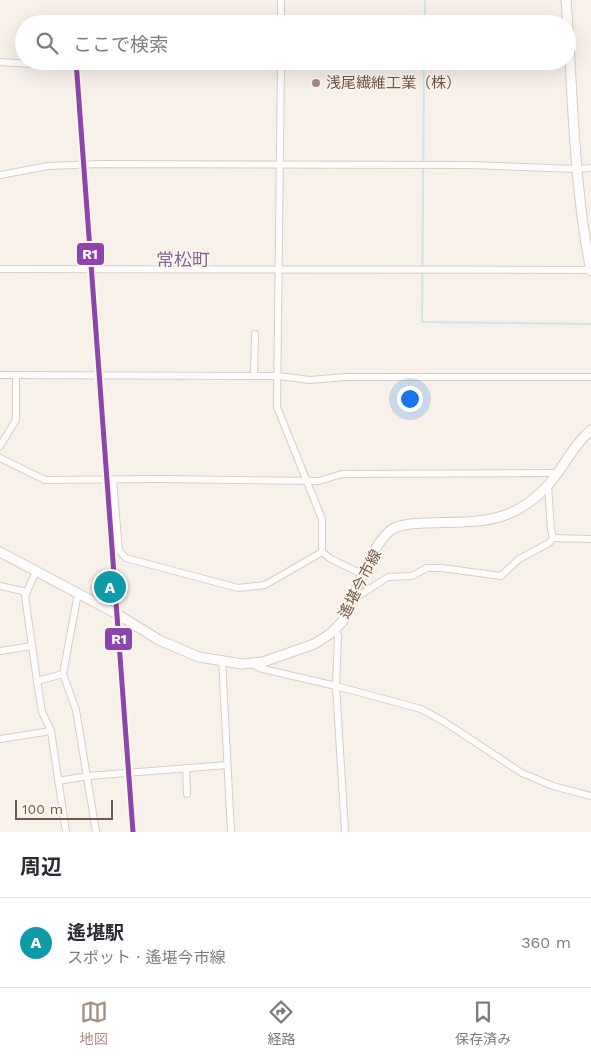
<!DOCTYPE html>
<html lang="ja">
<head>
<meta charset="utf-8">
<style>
  :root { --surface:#fff; --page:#f7f7f7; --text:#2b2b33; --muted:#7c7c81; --line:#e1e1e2; --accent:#a28d83 }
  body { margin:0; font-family:"Work Sans","Noto Sans JP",sans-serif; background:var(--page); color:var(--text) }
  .scale { position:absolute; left:15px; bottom:12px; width:98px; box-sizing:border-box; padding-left:5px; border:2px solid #74574b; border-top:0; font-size:14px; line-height:18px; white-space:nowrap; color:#74574b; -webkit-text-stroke:4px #fef6eb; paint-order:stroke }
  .you { position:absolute; left:409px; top:398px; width:18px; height:18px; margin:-12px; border:4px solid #fff; border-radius:50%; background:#1a73e8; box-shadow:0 0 0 8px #1a73e833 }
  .badge { display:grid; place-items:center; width:32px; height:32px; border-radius:50%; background:var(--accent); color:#fff; font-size:16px; font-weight:700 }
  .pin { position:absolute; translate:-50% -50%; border:2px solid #fff; box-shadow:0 1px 5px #0006 }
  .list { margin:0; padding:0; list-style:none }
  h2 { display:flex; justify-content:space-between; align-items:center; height:65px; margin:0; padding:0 20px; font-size:21px }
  h2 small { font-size:16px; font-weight:400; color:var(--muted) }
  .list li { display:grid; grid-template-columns:32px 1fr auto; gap:15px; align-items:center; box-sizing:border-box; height:90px; padding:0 20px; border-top:1px solid var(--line) }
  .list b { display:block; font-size:19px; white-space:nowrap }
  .list p { margin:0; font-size:16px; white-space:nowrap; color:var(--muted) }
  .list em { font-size:16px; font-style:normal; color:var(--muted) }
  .icon { flex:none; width:28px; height:28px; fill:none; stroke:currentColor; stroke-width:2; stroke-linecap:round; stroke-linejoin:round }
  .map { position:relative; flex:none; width:591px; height:832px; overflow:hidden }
  .search { position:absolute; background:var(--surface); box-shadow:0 5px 20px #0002; left:15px; right:15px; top:15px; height:55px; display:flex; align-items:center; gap:12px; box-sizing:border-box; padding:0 18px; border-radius:28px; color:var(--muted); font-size:19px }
  .sheet { height:155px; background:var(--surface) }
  nav { display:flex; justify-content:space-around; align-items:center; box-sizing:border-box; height:70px; border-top:1px solid var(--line); background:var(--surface); font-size:14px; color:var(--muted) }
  nav a { display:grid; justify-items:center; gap:2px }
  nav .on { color:var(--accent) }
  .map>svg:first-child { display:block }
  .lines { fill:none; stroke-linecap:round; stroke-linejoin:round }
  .stream { stroke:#cce6e6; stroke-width:2 }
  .minor-casing { stroke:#d6cdc7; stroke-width:8 }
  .secondary-casing { stroke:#d6ccc6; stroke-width:11 }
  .minor { stroke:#fefdfc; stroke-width:6 }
  .secondary { stroke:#fefdfc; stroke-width:9 }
  .rail-1-casing { stroke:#fef6eb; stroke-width:9 }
  .rail-1 { stroke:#8e44ad; stroke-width:5 }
  .poi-dot { fill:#a28d83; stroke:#fef6eb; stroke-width:2 }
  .labels { text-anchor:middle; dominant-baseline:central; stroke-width:4; stroke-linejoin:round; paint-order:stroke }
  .poi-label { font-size:15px; fill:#74574b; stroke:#fef6eb; text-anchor:start }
  .street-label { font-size:15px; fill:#74574b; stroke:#fef6eb }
  .quarter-label { font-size:18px; fill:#836797; stroke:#fef6eb }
  .line-badge { stroke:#fef6eb; stroke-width:2 }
  .badge-label { font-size:14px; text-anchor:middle; font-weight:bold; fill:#fff }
</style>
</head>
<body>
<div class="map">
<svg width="591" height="832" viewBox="0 0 591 832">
  <rect width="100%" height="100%" fill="#f7f1ea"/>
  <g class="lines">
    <g class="stream">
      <polyline points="425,24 425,0"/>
      <polyline points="424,61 422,322 591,324"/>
    </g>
    <defs>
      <g id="minor">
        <polyline points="281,24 281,0"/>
        <polyline points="281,61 277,407 322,519 322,552 331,559 364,575"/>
        <polyline points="0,62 32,64 61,62 273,61"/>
        <polyline points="0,175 48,166 99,164 470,165 577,169 591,168"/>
        <polyline points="0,269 591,270"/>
        <polyline points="0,375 278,376 310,380 346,377 591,377"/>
        <polyline points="254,376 255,334"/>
        <polyline points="0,446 16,420 16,375"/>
        <polyline points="0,458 45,480 159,479 319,481 342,474 557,473"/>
        <polyline points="113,480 119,551 126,558 238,588 265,585 322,552"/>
        <polyline points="548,485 551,529 553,538"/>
        <polyline points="553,538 591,539"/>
        <polyline points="36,571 25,596 37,681 42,712 51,731 66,832"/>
        <polyline points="0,586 27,592"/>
        <polyline points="78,593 63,674 76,710 96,832"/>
        <polyline points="355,596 360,595 388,577 412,576 427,568 442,568 501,576 519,559 549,543 553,538"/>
        <polyline points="335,630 338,635 336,686 345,832"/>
        <polyline points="0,651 32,646"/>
        <polyline points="222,660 231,832"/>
        <polyline points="253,664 259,668 336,686 421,709 443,721 522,773 553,786 591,796"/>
        <polyline points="37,681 63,674"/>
        <polyline points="0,739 51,731"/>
        <polyline points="186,768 187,794"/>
        <polyline points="58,781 88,776 227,765"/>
      </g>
      <g id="secondary">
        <path d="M566 0C573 90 573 182 591 271"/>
        <path d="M0 552 117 614 159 640 199 657 242 664 263 662 314 644 330 634 343 621C354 597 371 545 391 530 396 526 403 525 410 524 465 519 507 532 549 484 564 467 573 445 591 430"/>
      </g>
    </defs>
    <use href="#minor" class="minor-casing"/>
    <use href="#secondary" class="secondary-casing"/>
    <use href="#minor" class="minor"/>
    <use href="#secondary" class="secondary"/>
    <defs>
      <polyline id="rail-1" points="76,61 133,832"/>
    </defs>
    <use href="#rail-1" class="rail-1-casing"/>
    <use href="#rail-1" class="rail-1"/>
  </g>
  <circle class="poi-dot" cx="316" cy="83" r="5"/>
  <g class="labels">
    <g class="poi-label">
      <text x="326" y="83">浅尾繊維工業（株）</text>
    </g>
    <g class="street-label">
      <text transform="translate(360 584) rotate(-63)">遙堪今市線</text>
    </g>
    <g class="quarter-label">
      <text x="183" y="259">常松町</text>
    </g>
  </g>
  <g class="line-badge">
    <rect x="76" y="242" width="29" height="24" rx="5" fill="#8e44ad"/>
    <rect x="104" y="627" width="29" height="24" rx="5" fill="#8e44ad"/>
  </g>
  <g class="badge-label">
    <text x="90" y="259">R1</text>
    <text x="119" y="644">R1</text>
  </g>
</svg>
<div class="scale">100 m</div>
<div class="you"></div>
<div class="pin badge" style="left:110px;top:587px;background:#0f9aa8">A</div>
<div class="search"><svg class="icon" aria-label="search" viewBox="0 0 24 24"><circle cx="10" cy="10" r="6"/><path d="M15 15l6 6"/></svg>ここで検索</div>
</div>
<section class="sheet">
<h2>周辺<small></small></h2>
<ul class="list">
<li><span class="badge" style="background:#0f9aa8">A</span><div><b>遙堪駅</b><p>スポット · 遙堪今市線</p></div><em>360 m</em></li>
</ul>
</section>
<nav>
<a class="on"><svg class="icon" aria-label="map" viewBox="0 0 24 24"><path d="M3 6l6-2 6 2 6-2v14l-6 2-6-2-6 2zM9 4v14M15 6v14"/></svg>地図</a>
<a><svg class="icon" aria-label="directions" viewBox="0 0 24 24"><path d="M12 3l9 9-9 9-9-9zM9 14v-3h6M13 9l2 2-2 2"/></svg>経路</a>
<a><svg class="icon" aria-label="saved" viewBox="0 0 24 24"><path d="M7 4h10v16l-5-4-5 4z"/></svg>保存済み</a>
</nav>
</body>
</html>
